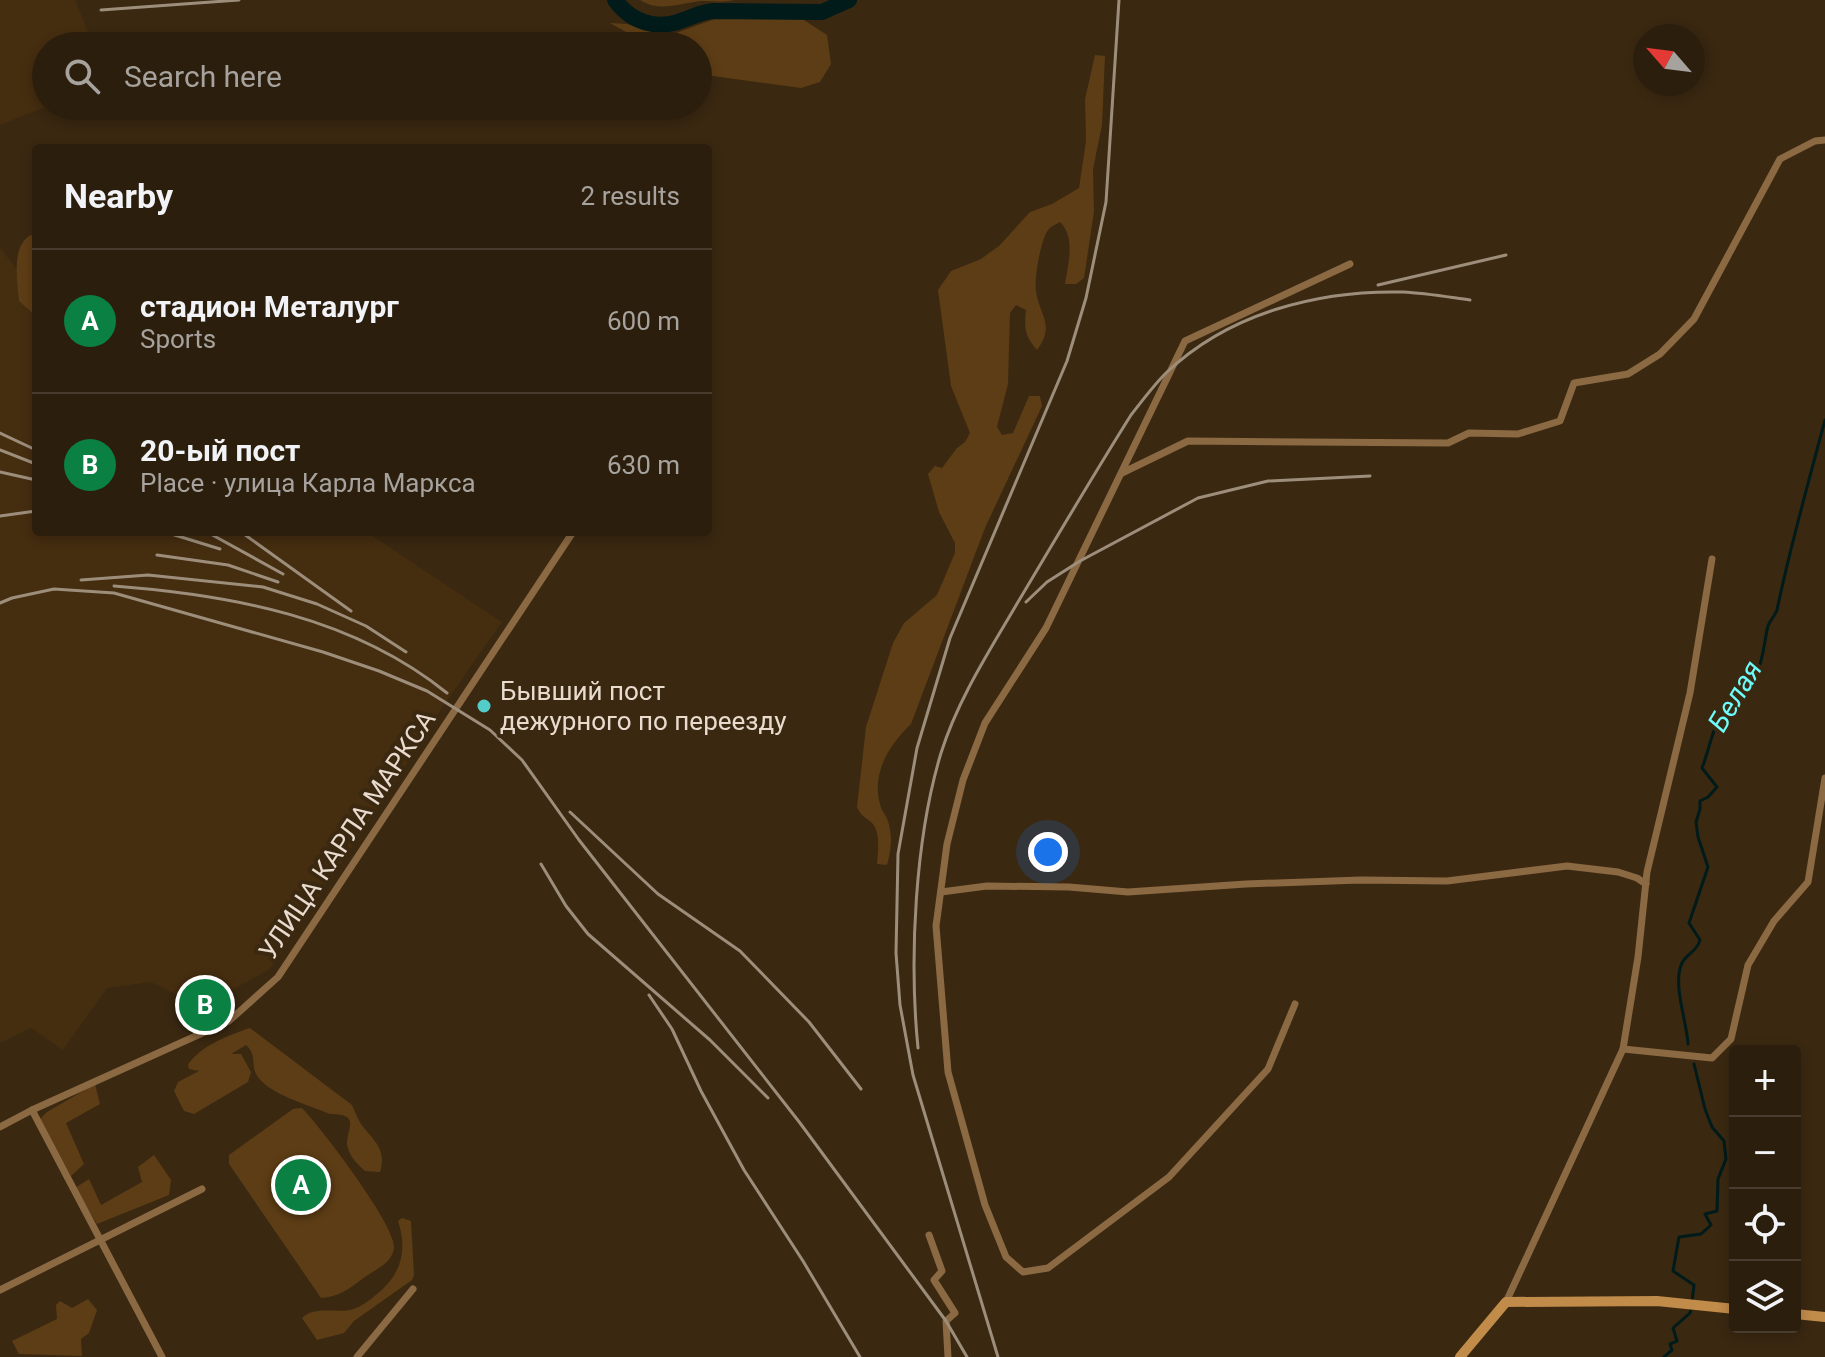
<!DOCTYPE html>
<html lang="en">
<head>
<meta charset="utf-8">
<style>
  :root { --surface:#2c1e0d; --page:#382b1b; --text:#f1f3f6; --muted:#a6a29d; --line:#483c2e; --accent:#0b8043 }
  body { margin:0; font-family:Roboto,sans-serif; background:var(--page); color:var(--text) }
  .controls { position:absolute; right:24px; bottom:24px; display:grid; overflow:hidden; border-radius:8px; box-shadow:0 4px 12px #0003 }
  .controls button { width:72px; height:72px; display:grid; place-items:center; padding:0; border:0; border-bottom:2px solid var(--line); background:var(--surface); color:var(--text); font:40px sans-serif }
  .compass { position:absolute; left:1633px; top:24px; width:72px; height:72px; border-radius:50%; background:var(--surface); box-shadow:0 4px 12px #0003; rotate:298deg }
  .you { position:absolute; left:1048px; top:852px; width:28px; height:28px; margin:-20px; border:6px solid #fff; border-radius:50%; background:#1a73e8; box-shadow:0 0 0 12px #1a73e833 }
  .badge { display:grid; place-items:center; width:52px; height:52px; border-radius:50%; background:var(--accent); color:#fff; font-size:26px; font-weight:700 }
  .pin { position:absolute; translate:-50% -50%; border:4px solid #fff; box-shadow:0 2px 8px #0006 }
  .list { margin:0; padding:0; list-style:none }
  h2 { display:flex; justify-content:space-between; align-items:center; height:104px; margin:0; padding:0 32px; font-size:34px }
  h2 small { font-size:26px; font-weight:400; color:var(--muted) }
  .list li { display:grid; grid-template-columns:52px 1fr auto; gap:24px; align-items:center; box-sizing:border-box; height:144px; padding:0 32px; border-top:2px solid var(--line) }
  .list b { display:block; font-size:30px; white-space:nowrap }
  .list p { margin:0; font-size:26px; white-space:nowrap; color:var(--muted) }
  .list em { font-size:26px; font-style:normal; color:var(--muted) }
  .icon { flex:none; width:44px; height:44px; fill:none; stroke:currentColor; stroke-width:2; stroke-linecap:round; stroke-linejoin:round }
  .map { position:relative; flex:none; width:1825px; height:1357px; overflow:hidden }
  .search { position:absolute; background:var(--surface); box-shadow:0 4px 12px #0003; left:32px; top:32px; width:680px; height:88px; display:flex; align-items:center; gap:20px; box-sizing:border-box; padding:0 28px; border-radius:44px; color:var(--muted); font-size:30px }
  .panel { position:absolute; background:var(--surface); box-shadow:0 4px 12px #0003; left:32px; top:144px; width:680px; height:392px; border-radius:8px }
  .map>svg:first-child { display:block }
  .built { fill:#452d10 }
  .green { fill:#5d3d15 }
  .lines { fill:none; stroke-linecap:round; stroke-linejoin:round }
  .stream { stroke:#001b1a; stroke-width:3 }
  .river { stroke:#001b1a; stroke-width:16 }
  .street { stroke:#8b6942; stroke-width:7 }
  .secondary { stroke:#c18b4a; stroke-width:10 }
  .rail { stroke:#9d8e7c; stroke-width:3 }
  .poi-dot { fill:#53cdca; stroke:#3a2811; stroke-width:3 }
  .labels { text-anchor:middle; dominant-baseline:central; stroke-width:8; stroke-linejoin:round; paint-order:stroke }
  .poi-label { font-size:26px; fill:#e9dccf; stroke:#3a2811; text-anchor:start }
  .street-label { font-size:26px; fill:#e9dccf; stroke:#3a2811 }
  .water-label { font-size:28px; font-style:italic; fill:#6dfdfa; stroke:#3a2811 }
</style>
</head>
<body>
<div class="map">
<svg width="1825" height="1357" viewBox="0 0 1825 1357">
  <rect width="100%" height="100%" fill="#3a2811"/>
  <g class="built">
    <polygon points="0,0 75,0 94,46 46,46 46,106 48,106 0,125"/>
    <polygon points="0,247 36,296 36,532 367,532 502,622 444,705 387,795 270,969 219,997 217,1009 203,1015 179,996 151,982 107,988 63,1050 31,1028 0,1043"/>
  </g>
  <g class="green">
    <path d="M640 0H734C724 3 713 1 702 1 679 3 661 13 640 0Z"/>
    <polygon points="720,17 801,18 827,35 831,64 820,82 801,88 698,74 698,46 651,46 610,23 627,24 668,36"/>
    <path d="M1095 55 1105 56 1102 125 1093 169 1094 212 1084 278 1076 284H1065C1068 263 1076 238 1060 222 1057 224 1051 226 1049 229 1041 237 1034 279 1036 291 1039 316 1056 324 1037 350 1025 336 1024 329 1026 310L1016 305 1010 313 1008 384 997 427 1002 435 1013 433 1029 396H1040L1042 406 985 528 911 724C890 744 871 773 880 804 881 810 886 815 888 821 893 837 891 850 887 865L877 864C878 851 881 831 871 822 864 816 861 816 857 807L866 727 893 643 904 623 937 595 955 553V543L939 512 928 474 935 466 942 468 957 448 965 442 970 433 951 386 938 290 951 271 981 259 999 246 1030 212 1052 204 1079 188 1086 141 1085 99Z"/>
    <path d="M36 233V316L19 301C17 280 10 240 36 233Z"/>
    <path d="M250 1028 352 1105C355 1111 357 1118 361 1124 374 1141 387 1149 380 1172L365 1171C358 1165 348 1155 347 1144 347 1128 361 1114 330 1114 311 1106 265 1093 256 1074 251 1063 257 1055 246 1045L231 1054H241L251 1072 248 1082 194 1114 184 1111 174 1091 178 1082 199 1071 189 1069 188 1065C199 1046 230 1035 250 1028Z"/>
    <polygon points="95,1084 100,1104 66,1123 84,1164 71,1176 40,1119 47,1112"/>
    <path d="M302 1108C320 1126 396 1226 394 1247 393 1263 376 1269 365 1277 350 1288 340 1297 321 1298L229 1164V1155L293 1109Z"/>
    <polygon points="154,1155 171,1180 169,1195 97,1224 75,1188 89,1179 101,1205 142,1182 138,1167"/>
    <path d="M402 1218 411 1221 414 1275 412 1280 354 1321 344 1333 317 1340 302 1318C315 1306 334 1313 350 1310 361 1307 369 1301 377 1294 401 1275 408 1250 398 1221Z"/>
    <polygon points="88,1299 97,1310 89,1333 81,1339 82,1356 19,1354 12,1341 57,1319 56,1305 60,1301 72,1308"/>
  </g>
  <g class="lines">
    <g class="stream">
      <path d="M1688 1044C1687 1022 1672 983 1682 963 1687 953 1697 952 1700 940L1689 923 1708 867 1698 837 1696 822 1700 809V801L1708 797 1717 787 1702 768C1712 742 1712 724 1730 701 1737 691 1750 684 1756 674 1764 660 1764 641 1768 626 1770 620 1775 616 1777 610 1790 547 1808 484 1825 420"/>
      <polyline points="1692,1302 1694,1285 1673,1271 1679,1237 1701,1234 1711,1225 1705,1214 1717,1211 1718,1179 1726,1159 1724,1141 1712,1127 1705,1109 1694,1064"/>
      <polyline points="1664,1357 1672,1350 1670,1344 1677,1341 1673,1328 1690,1313 1691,1309"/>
    </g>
    <path class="river" d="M615 0C631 22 657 31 683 20 695 16 701 12 714 11L822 12 849 0"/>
    <g class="street">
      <polyline points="1122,473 1188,441 1448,443 1469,433 1518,434 1560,421 1574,383 1628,374 1660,354 1694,319 1780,159 1815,141 1825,140"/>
      <polyline points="941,892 987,886 1069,887 1128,892 1246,884 1360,880 1447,881 1567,866 1618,872 1637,878 1646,884"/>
      <polyline points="1295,1004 1268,1069 1169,1177 1048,1268 1023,1272 1006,1257 985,1205 948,1072 936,926 947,844 963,780 985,723 1046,628 1185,341 1350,264"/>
      <polyline points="1623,1049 1712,1058 1731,1039 1748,965 1774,921 1808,882 1825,778"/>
      <polyline points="32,1110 162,1357"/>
      <polyline points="0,1127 32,1110 229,1021 278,977 573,532"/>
      <polyline points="929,1235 942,1271 934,1280 955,1313 946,1321 948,1357"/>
      <polyline points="0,1290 202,1189"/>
      <polyline points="1506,1302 1623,1049 1638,957 1647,872 1690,693 1712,559"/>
      <polyline points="357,1357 413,1289"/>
    </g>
    <g class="secondary">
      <polyline points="1795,1314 1825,1317"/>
      <polyline points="1460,1357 1506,1302 1657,1301 1735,1309"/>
    </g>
    <g class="rail">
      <polyline points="101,10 239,0"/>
      <polyline points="1378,285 1506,255"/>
      <polyline points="0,433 36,450"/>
      <polyline points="0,450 36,464"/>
      <polyline points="0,472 36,480"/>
      <polyline points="0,516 36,511"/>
      <polyline points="165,532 220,549"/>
      <polyline points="207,532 283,574"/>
      <polyline points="241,532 351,611"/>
      <polyline points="157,555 228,565 278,582"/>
      <polyline points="81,580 148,575 263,587 317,604 366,626 406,652"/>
      <path d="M114 586C232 595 353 617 447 693"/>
      <polyline points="1026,602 1047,582 1080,561 1198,498 1268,481 1370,476"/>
      <polyline points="0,603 12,598 54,589 114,593 323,652 379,671 427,691 490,730 522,760 579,840 800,1123 946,1321 967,1357"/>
      <polyline points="570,812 658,894 740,951 809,1022 861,1089"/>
      <polyline points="541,864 566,906 588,934 710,1040 768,1098"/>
      <polyline points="649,995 672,1029 701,1091 744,1170 803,1261 860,1357"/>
      <path d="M918 1048C909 958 915 839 941 753 958 699 990 650 1018 602 1055 540 1092 477 1131 415 1142 401 1153 386 1166 373 1229 313 1318 290 1403 292 1425 293 1448 297 1470 300"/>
      <polyline points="998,1357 913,1075 900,1005 896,953 898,854 917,748 950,638 1067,361 1086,298 1106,202 1119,0"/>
    </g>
  </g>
  <circle class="poi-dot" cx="484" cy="706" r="8"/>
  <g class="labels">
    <g class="poi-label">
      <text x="500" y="691">Бывший пост<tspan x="500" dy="30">дежурного по переезду</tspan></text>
    </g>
    <g class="street-label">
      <text transform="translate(347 835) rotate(-56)">УЛИЦА КАРЛА МАРКСА</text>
    </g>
    <g class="water-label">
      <text transform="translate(1735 696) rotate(-59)">Белая</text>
    </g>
  </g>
</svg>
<div class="controls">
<button>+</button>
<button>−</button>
<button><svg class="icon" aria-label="locate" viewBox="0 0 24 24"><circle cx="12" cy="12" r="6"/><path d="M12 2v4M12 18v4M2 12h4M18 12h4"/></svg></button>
<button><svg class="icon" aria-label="layers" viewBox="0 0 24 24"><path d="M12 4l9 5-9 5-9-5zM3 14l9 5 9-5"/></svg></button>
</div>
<svg class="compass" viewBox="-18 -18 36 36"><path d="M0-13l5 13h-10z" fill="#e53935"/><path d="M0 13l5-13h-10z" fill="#a6a29d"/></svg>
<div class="you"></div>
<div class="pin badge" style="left:301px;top:1185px">A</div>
<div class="pin badge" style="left:205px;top:1005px">B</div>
<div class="search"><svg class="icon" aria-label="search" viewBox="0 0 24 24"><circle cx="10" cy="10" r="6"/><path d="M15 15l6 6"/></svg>Search here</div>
<section class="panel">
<h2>Nearby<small>2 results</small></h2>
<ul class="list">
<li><span class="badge">A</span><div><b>стадион Металург</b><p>Sports</p></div><em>600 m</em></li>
<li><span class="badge">B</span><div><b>20-ый пост</b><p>Place · улица Карла Маркса</p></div><em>630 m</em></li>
</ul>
</section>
</div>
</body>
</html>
